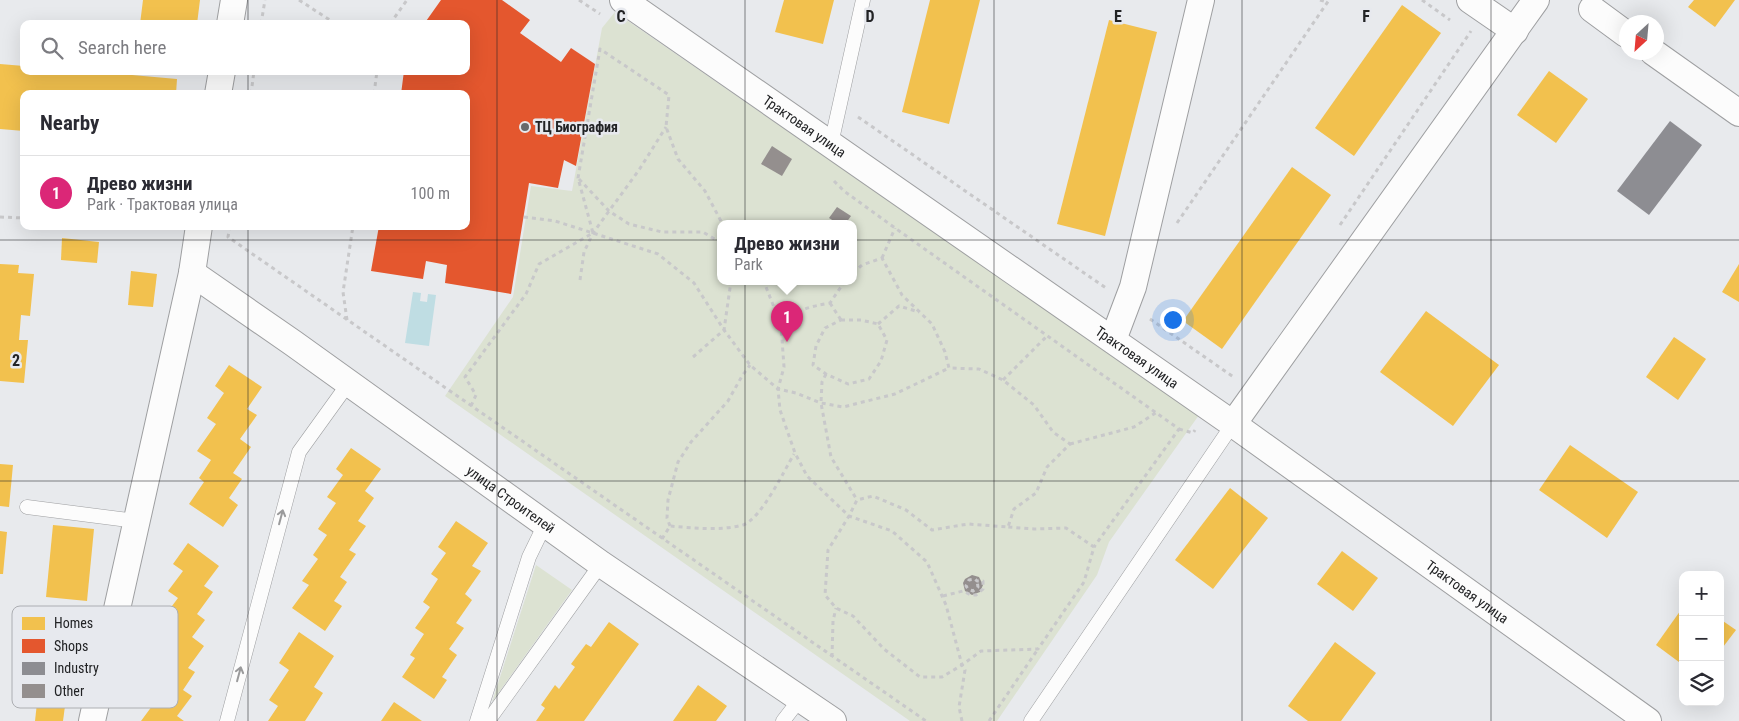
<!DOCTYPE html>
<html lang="en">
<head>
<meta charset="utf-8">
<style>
  :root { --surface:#fff; --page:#f2f2f3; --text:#2b2b33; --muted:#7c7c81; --line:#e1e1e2; --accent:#db2777 }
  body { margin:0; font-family:"Roboto Condensed",sans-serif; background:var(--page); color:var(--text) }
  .controls { position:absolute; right:15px; bottom:15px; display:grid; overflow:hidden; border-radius:10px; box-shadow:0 5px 20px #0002 }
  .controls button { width:45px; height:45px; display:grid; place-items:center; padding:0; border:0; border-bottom:1px solid var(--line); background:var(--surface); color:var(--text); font:25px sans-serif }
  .compass { position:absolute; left:1619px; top:15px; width:45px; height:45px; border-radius:50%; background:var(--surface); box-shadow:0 5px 20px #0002; rotate:206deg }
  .you { position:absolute; left:1172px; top:319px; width:18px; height:18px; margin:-12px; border:4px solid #fff; border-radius:50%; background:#1a73e8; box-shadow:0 0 0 8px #1a73e833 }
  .badge { display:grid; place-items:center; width:32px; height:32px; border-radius:50%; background:var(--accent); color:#fff; font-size:16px; font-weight:700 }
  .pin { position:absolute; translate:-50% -41px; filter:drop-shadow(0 1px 2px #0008) }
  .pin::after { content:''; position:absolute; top:26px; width:18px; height:15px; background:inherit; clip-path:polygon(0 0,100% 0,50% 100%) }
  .popup { position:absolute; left:717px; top:220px; width:140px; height:65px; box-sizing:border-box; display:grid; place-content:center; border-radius:10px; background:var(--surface); filter:drop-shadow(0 1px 4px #0005); font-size:16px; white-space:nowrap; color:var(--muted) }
  .popup b { font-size:19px; color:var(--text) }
  .popup::after { content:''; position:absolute; left:50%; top:100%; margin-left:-10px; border:10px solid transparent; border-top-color:var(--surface) }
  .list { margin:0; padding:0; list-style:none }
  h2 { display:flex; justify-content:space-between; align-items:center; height:65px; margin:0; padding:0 20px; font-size:21px }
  h2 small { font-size:16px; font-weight:400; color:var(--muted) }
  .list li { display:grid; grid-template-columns:32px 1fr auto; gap:15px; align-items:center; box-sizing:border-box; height:75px; padding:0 20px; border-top:1px solid var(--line) }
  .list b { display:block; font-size:19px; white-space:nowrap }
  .list p { margin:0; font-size:16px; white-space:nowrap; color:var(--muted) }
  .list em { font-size:16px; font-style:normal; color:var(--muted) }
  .icon { flex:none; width:28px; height:28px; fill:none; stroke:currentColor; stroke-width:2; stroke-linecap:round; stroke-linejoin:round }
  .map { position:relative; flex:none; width:1739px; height:721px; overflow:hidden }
  .search { position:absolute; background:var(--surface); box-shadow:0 5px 20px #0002; left:20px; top:20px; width:450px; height:55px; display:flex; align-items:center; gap:12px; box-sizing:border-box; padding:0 18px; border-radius:10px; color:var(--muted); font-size:19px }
  .panel { position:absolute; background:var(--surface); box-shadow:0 5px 20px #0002; left:20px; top:90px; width:450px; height:140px; border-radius:10px }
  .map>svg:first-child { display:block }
  .green { fill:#dce2d2; fill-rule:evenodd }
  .water { fill:#bfdde3 }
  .homes { fill:#f2c14e }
  .shops { fill:#e4572e }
  .industry { fill:#8d8d92 }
  .building { fill:#948f8e }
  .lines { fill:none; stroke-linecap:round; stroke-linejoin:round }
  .service-casing { stroke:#9e9fa1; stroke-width:15 }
  .minor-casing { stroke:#9e9fa1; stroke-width:28 }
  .path { stroke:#c8c8ca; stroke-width:3; stroke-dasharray:4 4; stroke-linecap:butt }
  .service { stroke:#fcfcfc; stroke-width:14 }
  .minor { stroke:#fcfcfc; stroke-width:26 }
  .oneway { stroke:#9a9a9b }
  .grid { fill:none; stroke:#222325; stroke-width:1; stroke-opacity:0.55 }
  .poi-dot { fill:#67696b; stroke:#e7e9ee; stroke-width:2 }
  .labels { text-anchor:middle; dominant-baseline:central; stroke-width:5; stroke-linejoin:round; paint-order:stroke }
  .street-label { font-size:14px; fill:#222325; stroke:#e7e9ee }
  .poi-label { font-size:14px; font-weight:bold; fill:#222325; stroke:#e7e9ee; text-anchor:start }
  .key { fill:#e7e9ee; stroke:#acaeb2; stroke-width:1 }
  .key-label { font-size:14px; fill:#222325 }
  .grid-label { font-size:16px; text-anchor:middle; font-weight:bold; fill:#222325; stroke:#e7e9ee; stroke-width:5; stroke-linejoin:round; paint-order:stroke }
</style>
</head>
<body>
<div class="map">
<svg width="1739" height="721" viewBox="0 0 1739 721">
  <rect width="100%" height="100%" fill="#e8eaed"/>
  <g class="green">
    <path d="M615 12 1199 415 1109 542 1097 575 997 721H910L445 396 513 297 531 186 572 191 602 28ZM721 223H853V281H721Z"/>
    <polygon points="536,565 572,590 492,702"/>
  </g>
  <polygon class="water" points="413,292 421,293 420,301 427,302 428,294 436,295 429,346 405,343"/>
  <g class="homes">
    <polygon points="143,0 200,0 197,24 140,24"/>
    <polygon points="784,0 834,0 823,44 775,32"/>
    <polygon points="930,0 980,0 949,124 902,112"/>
    <polygon points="1694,0 1735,0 1715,27 1688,7"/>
    <polygon points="1402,5 1441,33 1354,156 1315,128"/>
    <polygon points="1109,20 1157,32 1105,236 1057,224"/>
    <polygon points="0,64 24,66 24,71 87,71 177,79 176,94 24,94 24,131 0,129"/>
    <polygon points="1549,71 1588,99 1556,143 1517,115"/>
    <polygon points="1292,167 1331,195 1222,349 1183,321"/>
    <polygon points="62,238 99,242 97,263 61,260"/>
    <polygon points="0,264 19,265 18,273 34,274 30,316 21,315 19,340 28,340 24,383 0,381"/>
    <polygon points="1739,264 1739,302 1722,292"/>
    <polygon points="131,271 157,274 153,307 128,305"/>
    <polygon points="1426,311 1499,365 1453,426 1380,372"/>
    <polygon points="1674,337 1706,359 1678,400 1646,377"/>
    <polygon points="229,365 262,387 247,409 257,415 240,439 251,447 233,473 242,479 229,498 238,505 223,527 189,504 204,482 199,478 211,460 197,451 216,424 207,418 224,393 215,386"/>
    <polygon points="1570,445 1638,492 1607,538 1539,490"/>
    <polygon points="351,448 381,469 365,491 374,498 358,521 366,526 349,550 356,554 340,577 347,582 334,601 342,606 325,631 292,608 309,585 302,581 318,559 313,555 327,535 318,529 336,503 327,497 343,475 336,469"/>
    <polygon points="0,464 13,465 9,507 0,506"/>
    <polygon points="1230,488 1268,518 1213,589 1175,560"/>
    <polygon points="456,521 488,543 472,566 481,571 465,594 472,600 456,623 464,628 449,649 457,655 442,677 447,680 434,699 402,677 415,658 410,655 424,634 415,628 430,607 423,602 438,579 431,574 446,553 438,547"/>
    <polygon points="53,525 94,529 87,601 46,597"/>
    <polygon points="0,531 7,532 3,574 0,574"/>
    <polygon points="188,543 219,566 204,586 213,592 197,614 205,620 192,637 204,646 188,668 195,672 183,690 192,696 177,716 184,721 141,721 155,702 146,696 161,675 150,667 165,648 159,644 172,625 163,618 178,598 168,591 183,571 173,564"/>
    <polygon points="1342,551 1378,578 1353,611 1317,584"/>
    <polygon points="1683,607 1683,665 1656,645"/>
    <polygon points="1720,619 1736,630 1720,651"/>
    <polygon points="609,622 639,644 584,721 536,721 545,708 541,705 555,685 559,689 575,667 571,664 586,644 591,647"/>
    <polygon points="299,632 334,656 314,687 323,693 305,721 268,721 278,706 269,700 289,670 279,663"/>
    <polygon points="1335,642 1376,673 1341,721 1308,721 1288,706"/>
    <polygon points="698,685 727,706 716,721 673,721"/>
    <polygon points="394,702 422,721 381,721"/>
    <polygon points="37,703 65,706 63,721 35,721"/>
  </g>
  <polygon class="shops" points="441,0 502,0 530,20 520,33 561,62 571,48 595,64 576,166 564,160 558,188 529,183 511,294 445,283 447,265 426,261 423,279 371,271 379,226 466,226 466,94 401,94 404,71 466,71 466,24 424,24"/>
  <polygon class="industry" points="1670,121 1702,145 1649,215 1617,191"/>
  <g class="building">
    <polygon points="772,146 792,159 782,176 761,164"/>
    <polygon points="837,207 851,216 846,223 837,223 829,218"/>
    <polygon points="972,575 979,577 983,585 980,592 972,595 965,591 963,583 965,579"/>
  </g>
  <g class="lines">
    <defs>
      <g id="service">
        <polyline points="831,144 863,0"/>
        <polyline points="27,507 136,521"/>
        <polyline points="227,721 299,452 348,384"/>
        <polyline points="477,721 529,557 545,524"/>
        <polyline points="488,721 601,564"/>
        <polyline points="783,721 800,699"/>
        <polyline points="1031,721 1233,424"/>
      </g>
      <g id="minor">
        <path id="s1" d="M623 0 1233 424 1648 721"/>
        <polyline points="1470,0 1515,31"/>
        <polyline points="1592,9 1626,34"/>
        <polyline points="230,24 234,0"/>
        <polyline points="1653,52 1739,113"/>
        <polyline points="218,94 222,71"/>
        <path id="s2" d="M192 273 293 343 601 564 833 721"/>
        <polyline points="1113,340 1133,287 1201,0"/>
        <polyline points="1233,424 1536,0"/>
        <polyline points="92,721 192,273 199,226"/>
      </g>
    </defs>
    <use href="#service" class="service-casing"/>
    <use href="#minor" class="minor-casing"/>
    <g class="path">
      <polyline points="299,0 336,24"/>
      <polyline points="579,0 600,14"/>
      <polyline points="1320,0 1327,2"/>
      <polyline points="1422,0 1450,20"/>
      <polyline points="261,24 265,0"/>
      <polyline points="390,24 407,0"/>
      <polyline points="251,94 254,71"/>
      <polyline points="374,94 377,71"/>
      <polyline points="858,117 1106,288"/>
      <polyline points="579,179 609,211 629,224 662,232 703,232 721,243"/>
      <polyline points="834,181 844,191 895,228 1179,429 1094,547"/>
      <polyline points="0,217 24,218"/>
      <polyline points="524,217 555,221 593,233 578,178 600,49 669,95 666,127 678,159 705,191 722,223"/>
      <polyline points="1177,223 1329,0"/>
      <polyline points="1340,225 1471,31"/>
      <polyline points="141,226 171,228 171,227"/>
      <polyline points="230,226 228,237 926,721"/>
      <polyline points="882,258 895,228"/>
      <polyline points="853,273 862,265 882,258 902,295 932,324 945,352 949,368 979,369 1003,380 1034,405 1053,432 1070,444 1047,467 1036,493 1014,509 1008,527 968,524 932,530 906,510 873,496 857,500 849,516 828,550 825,595 836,608 853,616 884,649 920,677 942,677 962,665 981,651 1038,649 1084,582 1094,547 1066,528 1034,529 1008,527"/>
      <polyline points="580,280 584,252 593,233 639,170 666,127"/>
      <polyline points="761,281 766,287 781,325"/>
      <path d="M845 281 830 303C809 307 797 309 781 325L784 367 778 389 780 410 795 453 807 476 849 516 892 531 927 562 946 605 962 665 965 670 959 707 962 721"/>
      <polyline points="830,303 841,320"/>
      <polyline points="1150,319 1235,378"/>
      <polyline points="347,320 343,292 353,226"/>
      <polygon points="841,320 861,320 878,324 887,340 881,361 869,379 848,384 826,374 813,365 816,346 825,328"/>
      <polyline points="878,324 899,306 919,312"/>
      <polyline points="693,357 724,330 731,281"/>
      <polyline points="826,374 822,382 821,403 831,457 857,500"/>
      <polyline points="1003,380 1048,335"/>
      <polyline points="471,406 476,395 465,377 526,294 539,264 593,233 658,254 694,283 724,330 750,365 778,389 796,393 821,403 843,407 895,394 949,368"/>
      <polyline points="1179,429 1193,433 1195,430"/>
      <polyline points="1070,444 1134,427 1157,412"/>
      <polyline points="670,526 667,518 668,500 678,462 691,442 728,401 742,376 750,365"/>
      <path d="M662 539 670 526C693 528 721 531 743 525 761 519 784 471 794 454"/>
      <polyline points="943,596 963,591 971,595 976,595 983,589 983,581 977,581 975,579 969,580 966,586 968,589 973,591 978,587 977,581"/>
      <polyline points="832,657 833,621 836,608"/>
      <polyline points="989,721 1038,649"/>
    </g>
    <use href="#service" class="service"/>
    <use href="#minor" class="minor"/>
  </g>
  <defs><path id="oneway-shaft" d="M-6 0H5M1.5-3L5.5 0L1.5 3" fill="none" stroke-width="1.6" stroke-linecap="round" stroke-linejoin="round" transform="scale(1.25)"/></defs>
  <g class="oneway">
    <use href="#oneway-shaft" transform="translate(281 517) rotate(-75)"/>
    <use href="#oneway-shaft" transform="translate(239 674) rotate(-75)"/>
  </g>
  <path class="grid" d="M248 0V24M497 0V721M745 0V721M994 0V721M1242 0V721M1491 0V721M248 71V94M248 226V721M0 240H1739M0 481H1739"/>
  <circle class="poi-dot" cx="525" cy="127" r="5"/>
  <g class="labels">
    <g class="street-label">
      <text stroke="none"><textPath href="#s1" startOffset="221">Трактовая улица</textPath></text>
      <text stroke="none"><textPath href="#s1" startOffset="626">Трактовая улица</textPath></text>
      <text stroke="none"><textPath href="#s2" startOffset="391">улица Строителей</textPath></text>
      <text stroke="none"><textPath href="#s1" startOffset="1031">Трактовая улица</textPath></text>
    </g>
    <g class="poi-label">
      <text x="535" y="127">ТЦ Биография</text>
    </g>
  </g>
  <rect x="12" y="606" width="166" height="102" rx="8" class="key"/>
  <rect x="22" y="617" width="23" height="13" fill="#f2c14e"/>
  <rect x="22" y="639" width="23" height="14" fill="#e4572e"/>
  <rect x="22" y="662" width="23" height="13" fill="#8d8d92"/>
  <rect x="22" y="684" width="23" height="14" fill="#948f8e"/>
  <g class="key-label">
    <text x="54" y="628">Homes</text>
    <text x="54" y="651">Shops</text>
    <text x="54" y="673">Industry</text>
    <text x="54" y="696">Other</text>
  </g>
  <g class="grid-label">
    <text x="621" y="22">C</text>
    <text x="870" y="22">D</text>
    <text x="1118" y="22">E</text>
    <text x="1366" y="22">F</text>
    <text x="16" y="366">2</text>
  </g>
</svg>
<div class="controls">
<button>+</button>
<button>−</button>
<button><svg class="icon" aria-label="layers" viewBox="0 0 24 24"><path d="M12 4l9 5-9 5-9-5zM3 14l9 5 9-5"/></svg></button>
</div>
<svg class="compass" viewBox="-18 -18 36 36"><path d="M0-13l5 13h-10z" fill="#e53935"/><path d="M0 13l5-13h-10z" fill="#7c7c81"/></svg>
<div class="you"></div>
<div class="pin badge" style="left:787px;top:342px">1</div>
<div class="popup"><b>Древо жизни</b>Park</div>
<div class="search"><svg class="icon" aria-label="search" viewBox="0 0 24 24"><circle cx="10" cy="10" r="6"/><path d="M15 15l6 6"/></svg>Search here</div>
<section class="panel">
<h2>Nearby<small></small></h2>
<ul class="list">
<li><span class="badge">1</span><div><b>Древо жизни</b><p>Park · Трактовая улица</p></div><em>100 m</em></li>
</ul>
</section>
</div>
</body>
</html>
